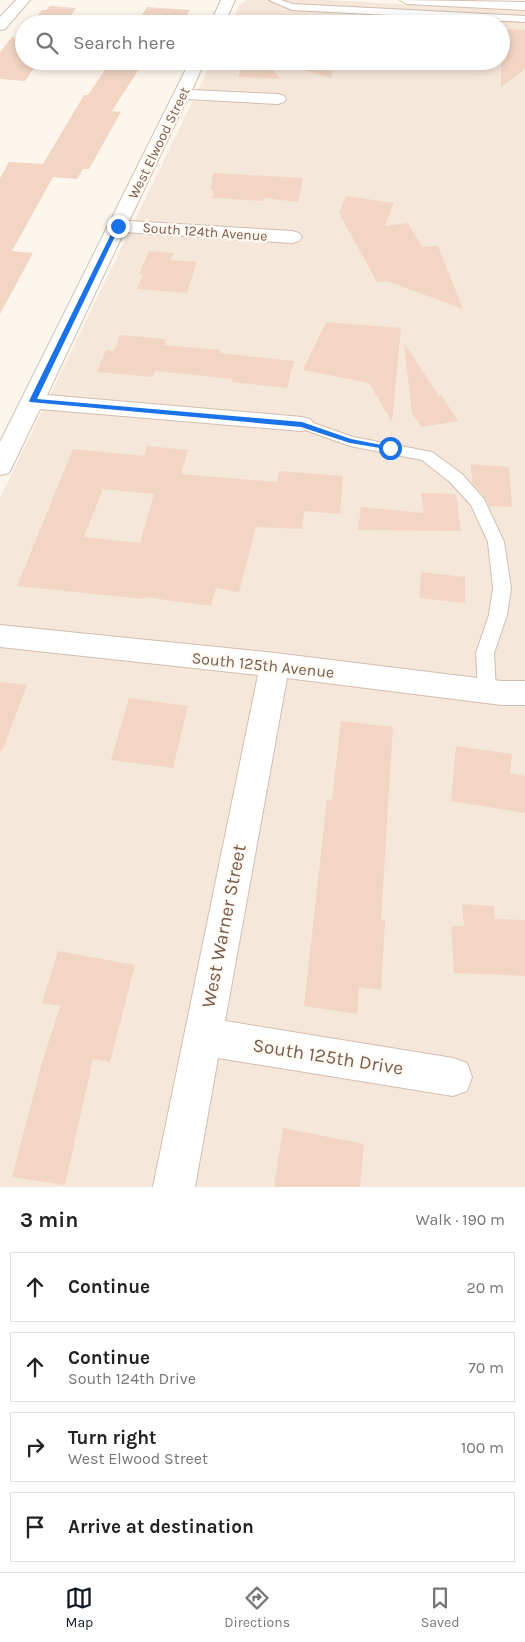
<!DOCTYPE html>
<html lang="en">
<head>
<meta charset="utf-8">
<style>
  :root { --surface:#fff; --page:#f6f6f6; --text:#222; --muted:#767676; --line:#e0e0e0; --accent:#111827 }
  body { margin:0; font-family:Karla,sans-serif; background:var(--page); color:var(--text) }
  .stop { position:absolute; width:15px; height:15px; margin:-11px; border:4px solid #1a73e8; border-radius:50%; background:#fff }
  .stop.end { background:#1a73e8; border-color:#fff; box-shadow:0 1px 5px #0008 }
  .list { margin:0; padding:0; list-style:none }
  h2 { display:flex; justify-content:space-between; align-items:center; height:65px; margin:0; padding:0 20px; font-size:21px }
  h2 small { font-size:16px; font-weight:400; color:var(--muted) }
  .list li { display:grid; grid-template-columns:32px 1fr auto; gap:15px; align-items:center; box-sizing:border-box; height:70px; margin:0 10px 10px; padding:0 10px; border:1px solid var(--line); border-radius:0px }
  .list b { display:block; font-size:19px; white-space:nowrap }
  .list p { margin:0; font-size:16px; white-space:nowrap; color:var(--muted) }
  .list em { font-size:16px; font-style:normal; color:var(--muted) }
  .icon { flex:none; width:28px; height:28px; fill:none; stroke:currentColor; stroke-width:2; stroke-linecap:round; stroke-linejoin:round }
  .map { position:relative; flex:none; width:525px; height:1187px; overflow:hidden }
  .search { position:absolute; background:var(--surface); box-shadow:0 2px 8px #0003; left:15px; right:15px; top:15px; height:55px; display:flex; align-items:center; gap:12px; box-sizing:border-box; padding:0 18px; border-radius:28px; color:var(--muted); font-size:19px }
  .sheet { height:385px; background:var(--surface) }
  nav { display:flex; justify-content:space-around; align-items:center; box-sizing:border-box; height:70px; border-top:1px solid var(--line); background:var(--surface); font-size:14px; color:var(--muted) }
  nav a { display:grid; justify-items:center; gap:2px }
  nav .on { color:var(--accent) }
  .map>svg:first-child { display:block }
  .residential { fill:#f5e8da }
  .building { fill:#f3d5c3; fill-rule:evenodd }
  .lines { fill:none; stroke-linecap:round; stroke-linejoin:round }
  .service-casing { stroke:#d1beb0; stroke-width:2 }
  .minor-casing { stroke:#d1beb0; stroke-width:2 }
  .secondary-casing { stroke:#d6c0b0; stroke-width:2 }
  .service { fill:#fff; fill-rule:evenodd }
  .minor { fill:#fff; fill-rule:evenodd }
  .secondary { fill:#fff; fill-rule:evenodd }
  .route { fill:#1a73e8 }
  .labels { text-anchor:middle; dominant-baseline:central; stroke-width:4.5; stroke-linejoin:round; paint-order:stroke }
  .far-street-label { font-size:14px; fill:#7a5c4d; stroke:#fffaf3 }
  .street-label { font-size:16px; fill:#7a5c4d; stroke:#fffaf3 }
  .near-street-label { font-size:19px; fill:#7a5c4d; stroke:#fffaf3 }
</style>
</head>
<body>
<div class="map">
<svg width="525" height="1187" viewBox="0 0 525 1187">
  <rect width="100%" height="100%" fill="#fdf6ec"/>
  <polygon class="residential" points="247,0 327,0 525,11 525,1187 0,1187 0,498 212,61 501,61 501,24 230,24 240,4"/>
  <g class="building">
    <polygon points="50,6 76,8 65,24 31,24 42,10 46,10"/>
    <polygon points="147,7 190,10 182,24 136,24"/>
    <polygon points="309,19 342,21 342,24 259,24 260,20 308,23"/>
    <polygon points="501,29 525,30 525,69 501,87"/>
    <polygon points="24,32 24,61 39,61 25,81 0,79 0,52 12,37 19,38"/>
    <polygon points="111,61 159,61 156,67 141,66 112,111 121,112 89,169 83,169 77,179 53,177 12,251 33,253 0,314 0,178 9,162 43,164 84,95 88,95"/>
    <polygon points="244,61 268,61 280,79 238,77"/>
    <polygon points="272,61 334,61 331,78"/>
    <polygon points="213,173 303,178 298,202 264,198 263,201 212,198 214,191 211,190"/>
    <polygon points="346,196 394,203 385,226 408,223 422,247 438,246 463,309 387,281 377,282 339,213"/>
    <polygon points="149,251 174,253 170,260 197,262 187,293 137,289 143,274 139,274"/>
    <polygon points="326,322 401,328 392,422 369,383 303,370"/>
    <polygon points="120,335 166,339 164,345 221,350 220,353 294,361 287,388 232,382 233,379 155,371 153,377 97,372 106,350 114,351"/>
    <polygon points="404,343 439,396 441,395 458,421 421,427 412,413"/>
    <path d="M147 446 188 450 181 474 277 482 279 471 343 476 340 514 304 511 302 529 256 527 239 592 216 588 211 606 144 597 143 599 17 586 73 449 144 456ZM103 489 154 494 140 543 84 537Z"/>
    <polygon points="471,464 509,467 512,507 489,506 485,498 472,482"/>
    <polygon points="421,493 456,494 461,531 358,530 361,507 424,513"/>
    <polygon points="421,572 465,577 465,603 419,598"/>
    <polygon points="0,682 27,685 2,751 0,751"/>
    <polygon points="129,698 188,706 173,768 111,760"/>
    <polygon points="341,721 393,727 381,920 385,920 381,990 359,987 357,1014 304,1006 327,799 332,800"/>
    <polygon points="456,746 512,754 510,773 525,776 525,813 451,801"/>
    <polygon points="462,904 494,906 495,919 525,920 525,976 454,973 451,926 464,926"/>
    <polygon points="58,951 135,965 110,1062 93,1059 65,1185 12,1177 41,1066 60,1006 42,1003"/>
    <polygon points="283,1128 364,1144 360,1187 274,1187"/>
  </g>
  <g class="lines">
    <defs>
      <g id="service">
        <polygon points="269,0 281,0 293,4 525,16 525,22 292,10"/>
        <polygon points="302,419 353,437 432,452 462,474 484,499 504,542 511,588 507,615 494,653 496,692 494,697 487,700 480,697 478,692 476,653 489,615 493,588 488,542 471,505 450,482 422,460 350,446 297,427 295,424 297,421"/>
      </g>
      <g id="minor">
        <polygon points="16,0 30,0 5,29 0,30 0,17"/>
        <polygon points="221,0 235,0 224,24 210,24"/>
        <polygon points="190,61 205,61 192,90 278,94 284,96 286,99 284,102 278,104 187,99 129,221 292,231 299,233 302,237 299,241 292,243 124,232 47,395 302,417 310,419 314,424 310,429 302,431 40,409 12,467 9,473 0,475 0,442"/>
        <polygon points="0,625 275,653 502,681 525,681 525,705 502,705 287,678 225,1021 453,1058 467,1063 472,1077 467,1091 453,1096 218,1058 195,1187 153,1187 258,675 0,647"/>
      </g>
      <polygon id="secondary" points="400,0 525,2 525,10 407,4"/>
    </defs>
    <use href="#service" class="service-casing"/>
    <use href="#minor" class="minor-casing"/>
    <use href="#secondary" class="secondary-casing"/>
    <use href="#service" class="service"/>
    <use href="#minor" class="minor"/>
    <use href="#secondary" class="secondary"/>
  </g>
  <polygon class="route" points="118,225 120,226 37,399 302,422 351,439 392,447 392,450 350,443 301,427 30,402 29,401 115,226"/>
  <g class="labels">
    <g class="far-street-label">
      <text transform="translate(159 143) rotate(-64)">West Elwood Street</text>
      <text transform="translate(205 232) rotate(4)">South 124th Avenue</text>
    </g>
    <g class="street-label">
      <text transform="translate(263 665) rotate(6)">South 125th Avenue</text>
    </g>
    <g class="near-street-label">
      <text transform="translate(224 926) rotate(-79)">West Warner Street</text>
      <text transform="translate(328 1057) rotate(9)">South 125th Drive</text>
    </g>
  </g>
</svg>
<div class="stop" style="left:390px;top:448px"></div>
<div class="stop end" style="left:118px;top:226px"></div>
<div class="search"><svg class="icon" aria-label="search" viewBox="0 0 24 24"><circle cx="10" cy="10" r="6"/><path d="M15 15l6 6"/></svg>Search here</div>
</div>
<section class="sheet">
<h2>3 min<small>Walk · 190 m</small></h2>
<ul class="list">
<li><svg class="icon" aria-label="ahead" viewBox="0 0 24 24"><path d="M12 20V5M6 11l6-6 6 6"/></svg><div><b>Continue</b></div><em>20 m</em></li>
<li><svg class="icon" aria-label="ahead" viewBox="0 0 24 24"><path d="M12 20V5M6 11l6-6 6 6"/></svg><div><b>Continue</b><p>South 124th Drive</p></div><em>70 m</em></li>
<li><svg class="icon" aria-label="right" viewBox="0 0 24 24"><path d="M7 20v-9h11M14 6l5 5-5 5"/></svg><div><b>Turn right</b><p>West Elwood Street</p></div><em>100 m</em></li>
<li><svg class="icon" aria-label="arrive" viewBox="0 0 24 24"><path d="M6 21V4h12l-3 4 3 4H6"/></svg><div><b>Arrive at destination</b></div></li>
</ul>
</section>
<nav>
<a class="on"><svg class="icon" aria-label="map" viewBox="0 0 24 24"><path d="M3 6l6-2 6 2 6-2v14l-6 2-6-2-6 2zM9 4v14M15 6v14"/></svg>Map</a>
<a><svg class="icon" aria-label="directions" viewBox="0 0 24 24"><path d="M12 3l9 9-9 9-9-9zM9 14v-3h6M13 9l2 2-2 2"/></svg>Directions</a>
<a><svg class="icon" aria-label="saved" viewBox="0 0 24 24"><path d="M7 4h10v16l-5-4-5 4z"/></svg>Saved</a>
</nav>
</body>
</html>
